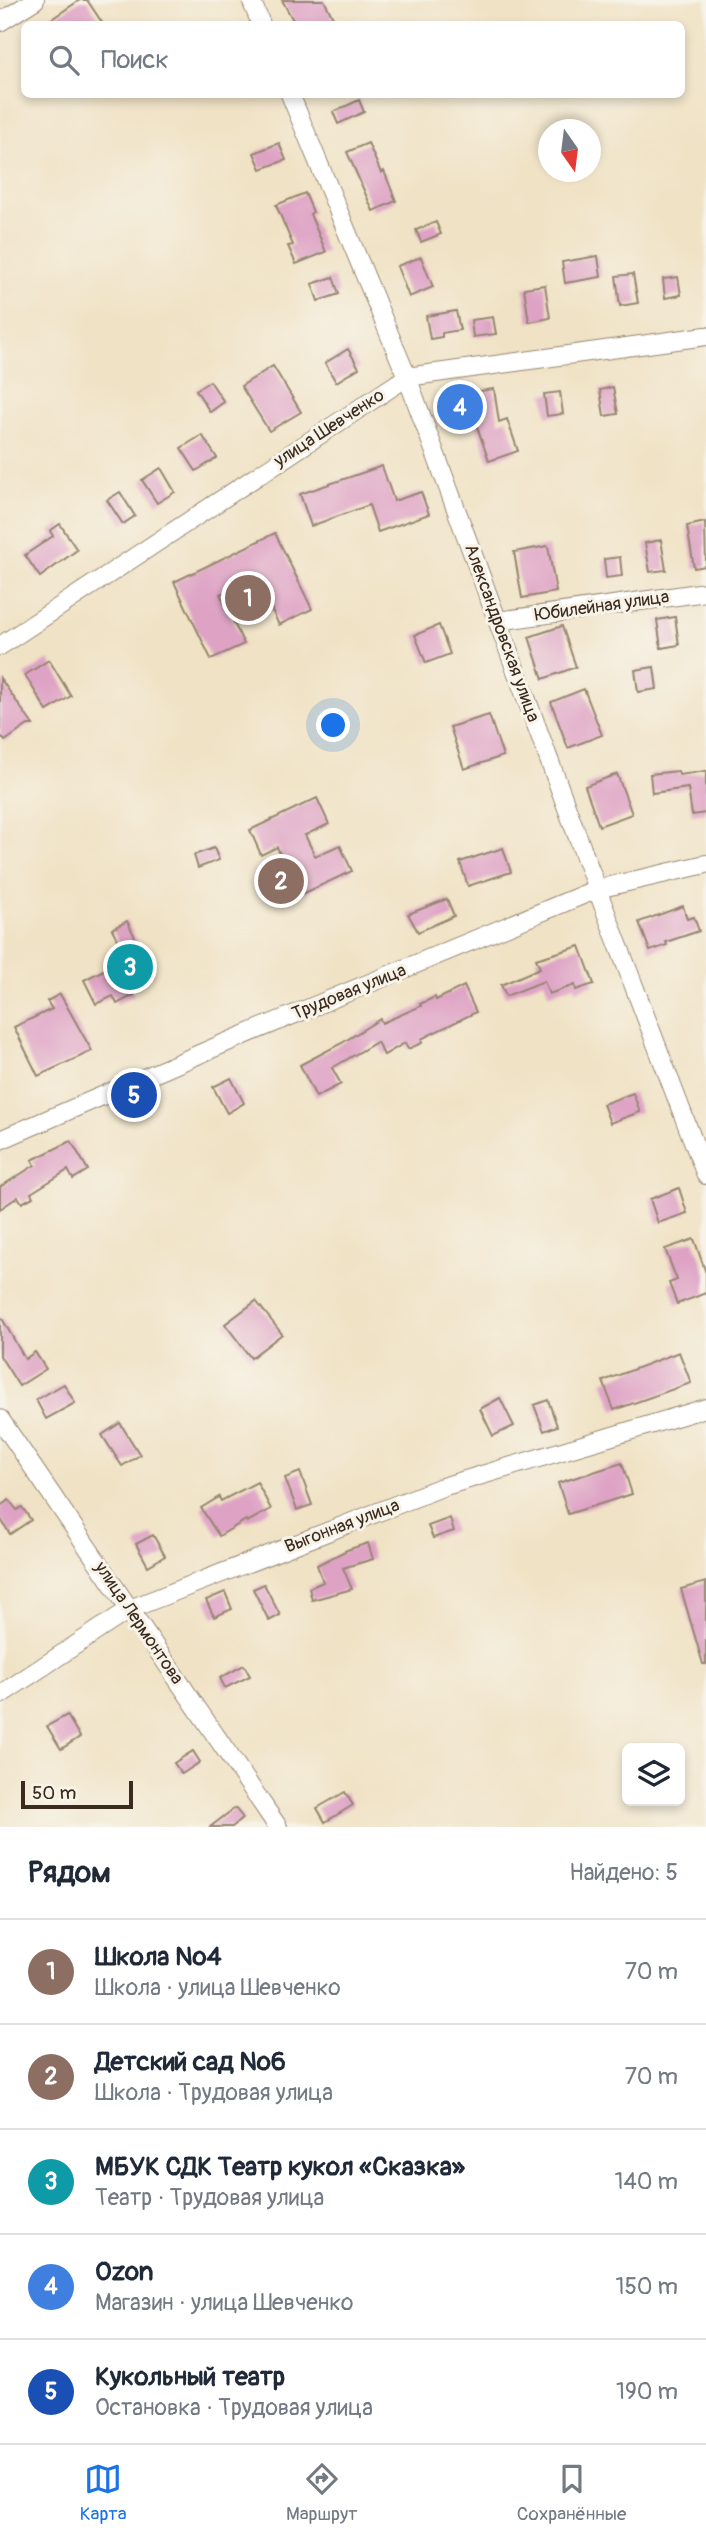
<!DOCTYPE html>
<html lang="ru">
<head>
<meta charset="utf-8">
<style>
  :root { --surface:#fff; --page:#f2f2f3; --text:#1f2937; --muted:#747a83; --line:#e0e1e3; --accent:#1a73e8 }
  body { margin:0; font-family:Pangolin,sans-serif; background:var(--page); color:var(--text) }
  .controls { position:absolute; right:21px; bottom:21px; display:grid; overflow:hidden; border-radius:10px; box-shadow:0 4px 10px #0003 }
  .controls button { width:63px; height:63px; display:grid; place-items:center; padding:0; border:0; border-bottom:2px solid var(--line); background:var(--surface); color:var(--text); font:35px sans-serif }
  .compass { position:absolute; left:538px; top:119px; width:63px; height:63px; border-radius:50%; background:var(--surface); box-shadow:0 4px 10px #0003; rotate:166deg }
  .scale { position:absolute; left:21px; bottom:18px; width:112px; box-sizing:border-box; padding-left:7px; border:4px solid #3b2a1e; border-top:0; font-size:19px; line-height:24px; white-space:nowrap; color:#3b2a1e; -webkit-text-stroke:5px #f7f3e8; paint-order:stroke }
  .you { position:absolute; left:334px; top:726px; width:24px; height:24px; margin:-18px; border:5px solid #fff; border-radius:50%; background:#1a73e8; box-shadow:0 0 0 10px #1a73e833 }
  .badge { display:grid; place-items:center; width:46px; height:46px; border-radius:50%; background:var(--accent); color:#fff; font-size:23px; font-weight:700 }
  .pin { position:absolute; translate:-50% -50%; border:4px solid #fff; box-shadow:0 2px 7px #0006 }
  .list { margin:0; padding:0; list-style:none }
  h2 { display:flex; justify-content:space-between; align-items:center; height:91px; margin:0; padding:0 28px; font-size:30px }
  h2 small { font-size:23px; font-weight:400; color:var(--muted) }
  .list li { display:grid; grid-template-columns:46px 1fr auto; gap:21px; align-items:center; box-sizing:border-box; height:105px; padding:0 28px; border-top:2px solid var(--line) }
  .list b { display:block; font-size:26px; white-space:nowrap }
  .list p { margin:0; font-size:23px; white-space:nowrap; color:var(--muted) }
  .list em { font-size:23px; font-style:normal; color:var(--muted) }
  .icon { flex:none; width:38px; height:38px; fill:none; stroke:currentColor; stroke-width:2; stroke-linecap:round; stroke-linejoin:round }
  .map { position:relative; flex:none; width:706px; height:1827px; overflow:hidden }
  .search { position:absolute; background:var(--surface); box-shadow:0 4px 10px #0003; left:21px; right:21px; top:21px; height:77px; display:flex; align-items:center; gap:18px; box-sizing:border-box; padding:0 24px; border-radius:10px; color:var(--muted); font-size:26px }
  .sheet { height:616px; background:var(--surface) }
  nav { display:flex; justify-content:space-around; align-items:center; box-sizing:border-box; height:98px; border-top:2px solid var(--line); background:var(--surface); font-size:19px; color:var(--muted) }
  nav a { display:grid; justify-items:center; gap:4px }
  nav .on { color:var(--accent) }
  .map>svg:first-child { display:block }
  .building { fill:#dea2c5 }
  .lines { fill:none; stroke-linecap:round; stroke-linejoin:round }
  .minor-casing { stroke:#968672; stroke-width:20 }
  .minor { stroke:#fff; stroke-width:18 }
  .labels { text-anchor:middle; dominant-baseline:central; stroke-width:6; stroke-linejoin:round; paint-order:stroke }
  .street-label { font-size:18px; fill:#3b2a1e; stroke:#f7f3e8 }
</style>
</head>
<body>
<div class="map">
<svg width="706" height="1827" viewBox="0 0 706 1827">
  <rect width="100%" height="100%" fill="#f7f3e8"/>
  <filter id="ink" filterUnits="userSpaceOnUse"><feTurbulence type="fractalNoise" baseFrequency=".0143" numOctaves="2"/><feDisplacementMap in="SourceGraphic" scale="14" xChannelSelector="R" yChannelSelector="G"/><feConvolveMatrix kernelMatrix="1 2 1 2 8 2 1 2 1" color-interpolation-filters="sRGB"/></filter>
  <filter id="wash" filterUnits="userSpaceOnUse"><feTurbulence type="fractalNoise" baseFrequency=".00686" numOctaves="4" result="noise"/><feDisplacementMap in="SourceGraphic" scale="28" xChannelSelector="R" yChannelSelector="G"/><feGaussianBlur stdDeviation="1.57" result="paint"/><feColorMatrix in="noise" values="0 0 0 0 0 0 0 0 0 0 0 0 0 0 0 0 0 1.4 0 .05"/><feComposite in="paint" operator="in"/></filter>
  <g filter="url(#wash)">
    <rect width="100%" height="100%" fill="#f0e2c5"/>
    <g id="blocks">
      <g class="building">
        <polygon points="80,0 87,0 103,24 44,24"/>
        <polygon points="282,0 324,0 336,24 295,24"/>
        <polygon points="359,100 364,112 338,124 333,112"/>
        <polygon points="279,143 286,160 261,169 254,153"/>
        <polygon points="368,143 381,173 384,171 396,201 373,211 347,152"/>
        <polygon points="305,193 313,212 310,214 326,252 296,264 288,246 293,245 276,205"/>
        <polygon points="436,222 441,234 421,242 416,230"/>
        <polygon points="598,256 601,277 565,283 562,262"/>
        <polygon points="421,257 433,287 409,297 397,266"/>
        <polygon points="633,274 638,303 620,306 616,276"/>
        <polygon points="333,277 339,294 318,301 312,284"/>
        <polygon points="678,277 681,295 665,298 663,279"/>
        <polygon points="545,285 550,318 529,322 524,288"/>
        <polygon points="456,311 460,330 442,333 442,337 430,339 426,316"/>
        <polygon points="493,317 496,334 473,337 471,320"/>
        <polygon points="348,349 359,368 336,382 325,363"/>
        <polygon points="273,366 301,412 269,431 241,386"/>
        <polygon points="210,381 224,402 210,412 196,390"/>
        <polygon points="613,387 618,414 604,416 600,390"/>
        <polygon points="494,389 499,422 507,419 518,451 489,461 471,410 457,413 454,395"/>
        <polygon points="560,392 563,414 547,416 544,394"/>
        <polygon points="202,435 217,458 196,471 181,448"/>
        <polygon points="382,466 394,501 421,492 429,514 378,532 369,505 311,526 300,494"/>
        <polygon points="161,468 175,492 157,503 142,480"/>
        <polygon points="120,492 135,516 123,524 107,500"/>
        <polygon points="705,522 706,566 694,568 687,526"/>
        <polygon points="60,524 77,550 40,577 25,555 53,536 50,531"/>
        <polygon points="275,533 312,609 279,625 256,577 220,594 244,644 211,659 174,582"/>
        <polygon points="661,540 666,570 650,572 645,543"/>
        <polygon points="548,546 556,592 522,598 514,552"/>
        <polygon points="620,557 622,576 606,578 604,559"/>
        <polygon points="675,617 679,645 661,648 657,620"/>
        <polygon points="439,625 450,654 426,663 415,635"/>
        <polygon points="562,626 576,667 543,679 529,637"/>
        <polygon points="49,660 71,696 47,711 25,675"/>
        <polygon points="654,667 657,689 638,692 635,670"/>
        <polygon points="0,678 33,725 28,725 5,741 0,735"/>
        <polygon points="584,689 602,735 568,748 551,702"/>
        <polygon points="489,715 503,756 464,769 450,727"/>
        <polygon points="678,771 679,775 706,771 706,813 692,815 688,788 652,793 650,774"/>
        <polygon points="617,774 632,814 599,826 585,786"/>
        <polygon points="317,798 329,824 305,835 315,856 340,845 352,871 283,903 271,877 287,870 277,847 261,855 250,830"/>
        <polygon points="214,848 219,860 198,868 194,855"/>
        <polygon points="503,848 511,872 468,886 460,862"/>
        <polygon points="447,899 454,916 418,932 408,914"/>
        <polygon points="683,906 687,919 694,917 699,931 666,942 667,945 650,951 639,922"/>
        <polygon points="127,921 154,975 130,987 134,995 117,1004 113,996 96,1004 84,980 127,958 112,929"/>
        <polygon points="580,946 594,984 576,990 575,985 549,994 544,981 506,996 501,985 540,968 536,959"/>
        <polygon points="464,986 476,1012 421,1039 422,1043 408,1049 405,1043 384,1055 377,1042 332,1068 341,1084 316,1097 300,1065 342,1043 380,1019 382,1023 421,1006 420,1004 435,997 436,1000"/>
        <polygon points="60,994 92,1051 38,1076 14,1027 52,1009 47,1001"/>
        <polygon points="231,1078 244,1103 227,1113 213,1087"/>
        <polygon points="633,1093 640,1112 610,1123 603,1104"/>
        <polygon points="71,1141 88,1170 73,1179 68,1170 31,1193 33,1197 22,1203 18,1197 0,1209 0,1187 35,1165 32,1160"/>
        <polygon points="679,1188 687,1213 658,1223 650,1199"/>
        <polygon points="694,1239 706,1273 706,1293 677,1304 669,1283 677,1280 665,1249"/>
        <polygon points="256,1301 282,1334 251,1358 225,1324"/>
        <polygon points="0,1315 25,1359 35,1352 46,1369 19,1386 0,1356"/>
        <polygon points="679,1352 691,1383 614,1410 603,1381"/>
        <polygon points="64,1384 75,1403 46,1419 36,1400"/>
        <polygon points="500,1398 514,1426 493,1436 480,1409"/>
        <polygon points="548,1400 557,1426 544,1431 534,1405"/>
        <polygon points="120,1423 140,1455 122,1466 102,1435"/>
        <polygon points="622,1463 632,1494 568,1514 558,1483"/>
        <polygon points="300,1472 312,1505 297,1510 285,1478"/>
        <polygon points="257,1482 271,1509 247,1522 246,1520 219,1536 201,1508 219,1497 221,1501"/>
        <polygon points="9,1500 17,1510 22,1507 31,1520 10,1534 0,1518 0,1506"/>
        <polygon points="450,1518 454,1531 433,1538 428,1526"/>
        <polygon points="153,1535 165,1556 148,1566 136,1544"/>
        <polygon points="368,1543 373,1559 343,1568 352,1589 312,1600 309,1588 323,1582 317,1565 347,1550"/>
        <polygon points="706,1582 706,1664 703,1664 681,1589"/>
        <polygon points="264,1584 280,1615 269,1621 253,1589"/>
        <polygon points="225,1592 232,1609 214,1617 206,1600"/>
        <polygon points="244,1665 250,1676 225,1688 220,1678"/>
        <polygon points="67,1715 80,1737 61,1749 47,1726"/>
        <polygon points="193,1751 200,1762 182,1774 174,1763"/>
        <polygon points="345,1792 353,1805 325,1822 317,1808"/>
        <polygon points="235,1808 243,1818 232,1827 210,1827"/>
      </g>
    </g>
  </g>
  <g filter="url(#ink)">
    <use href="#blocks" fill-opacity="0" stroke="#968672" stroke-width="2"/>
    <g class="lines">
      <defs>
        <g id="minor">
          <polyline points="251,0 261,24"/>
          <polyline points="0,22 35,0"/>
          <polyline points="290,94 407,377 597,889 706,1175"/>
          <polyline points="498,621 706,592"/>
          <polyline points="0,646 407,377 706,336"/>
          <polyline points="0,1140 225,1043 597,889 706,864"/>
          <polyline points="0,1419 278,1827"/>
          <polyline points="0,1695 130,1609 442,1487 706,1408"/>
        </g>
      </defs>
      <use href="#minor" class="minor-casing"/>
      <use href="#minor" class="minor"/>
    </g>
  </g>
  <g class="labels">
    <g class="street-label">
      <text transform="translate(329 428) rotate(-33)">улица Шевченко</text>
      <text transform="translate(602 606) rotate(-8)">Юбилейная улица</text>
      <text transform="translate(502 633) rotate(70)">Александровская улица</text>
      <text transform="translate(349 992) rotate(-22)">Трудовая улица</text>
      <text transform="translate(342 1526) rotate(-21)">Выгонная улица</text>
      <text transform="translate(139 1623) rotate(56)">улица Лермонтова</text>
    </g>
  </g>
</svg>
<div class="controls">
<button><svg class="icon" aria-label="layers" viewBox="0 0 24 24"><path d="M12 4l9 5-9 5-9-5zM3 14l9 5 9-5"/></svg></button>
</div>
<svg class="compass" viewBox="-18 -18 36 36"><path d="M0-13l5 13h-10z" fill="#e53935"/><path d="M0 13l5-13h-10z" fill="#747a83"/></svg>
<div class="scale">50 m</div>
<div class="you"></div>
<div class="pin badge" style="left:248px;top:598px;background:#8d6e63">1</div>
<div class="pin badge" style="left:281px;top:881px;background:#8d6e63">2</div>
<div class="pin badge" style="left:130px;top:967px;background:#0f9aa8">3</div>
<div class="pin badge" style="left:460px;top:407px;background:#3f7fe0">4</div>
<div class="pin badge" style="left:134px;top:1095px;background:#1a4fb4">5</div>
<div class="search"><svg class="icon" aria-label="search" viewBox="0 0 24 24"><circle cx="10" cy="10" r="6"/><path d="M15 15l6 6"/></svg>Поиск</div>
</div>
<section class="sheet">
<h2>Рядом<small>Найдено: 5</small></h2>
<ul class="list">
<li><span class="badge" style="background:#8d6e63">1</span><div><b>Школа №4</b><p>Школа · улица Шевченко</p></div><em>70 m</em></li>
<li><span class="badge" style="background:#8d6e63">2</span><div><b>Детский сад №6</b><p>Школа · Трудовая улица</p></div><em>70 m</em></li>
<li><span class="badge" style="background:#0f9aa8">3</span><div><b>МБУК СДК Театр кукол «Сказка»</b><p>Театр · Трудовая улица</p></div><em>140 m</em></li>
<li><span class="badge" style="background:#3f7fe0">4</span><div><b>Ozon</b><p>Магазин · улица Шевченко</p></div><em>150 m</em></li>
<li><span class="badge" style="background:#1a4fb4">5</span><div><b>Кукольный театр</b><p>Остановка · Трудовая улица</p></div><em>190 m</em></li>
</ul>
</section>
<nav>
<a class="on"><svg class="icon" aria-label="map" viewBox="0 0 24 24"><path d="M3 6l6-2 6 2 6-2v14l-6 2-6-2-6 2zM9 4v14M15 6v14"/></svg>Карта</a>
<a><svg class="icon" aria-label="directions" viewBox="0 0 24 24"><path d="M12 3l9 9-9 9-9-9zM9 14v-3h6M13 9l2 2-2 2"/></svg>Маршрут</a>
<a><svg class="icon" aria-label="saved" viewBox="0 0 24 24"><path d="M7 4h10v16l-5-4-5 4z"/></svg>Сохранённые</a>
</nav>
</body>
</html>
